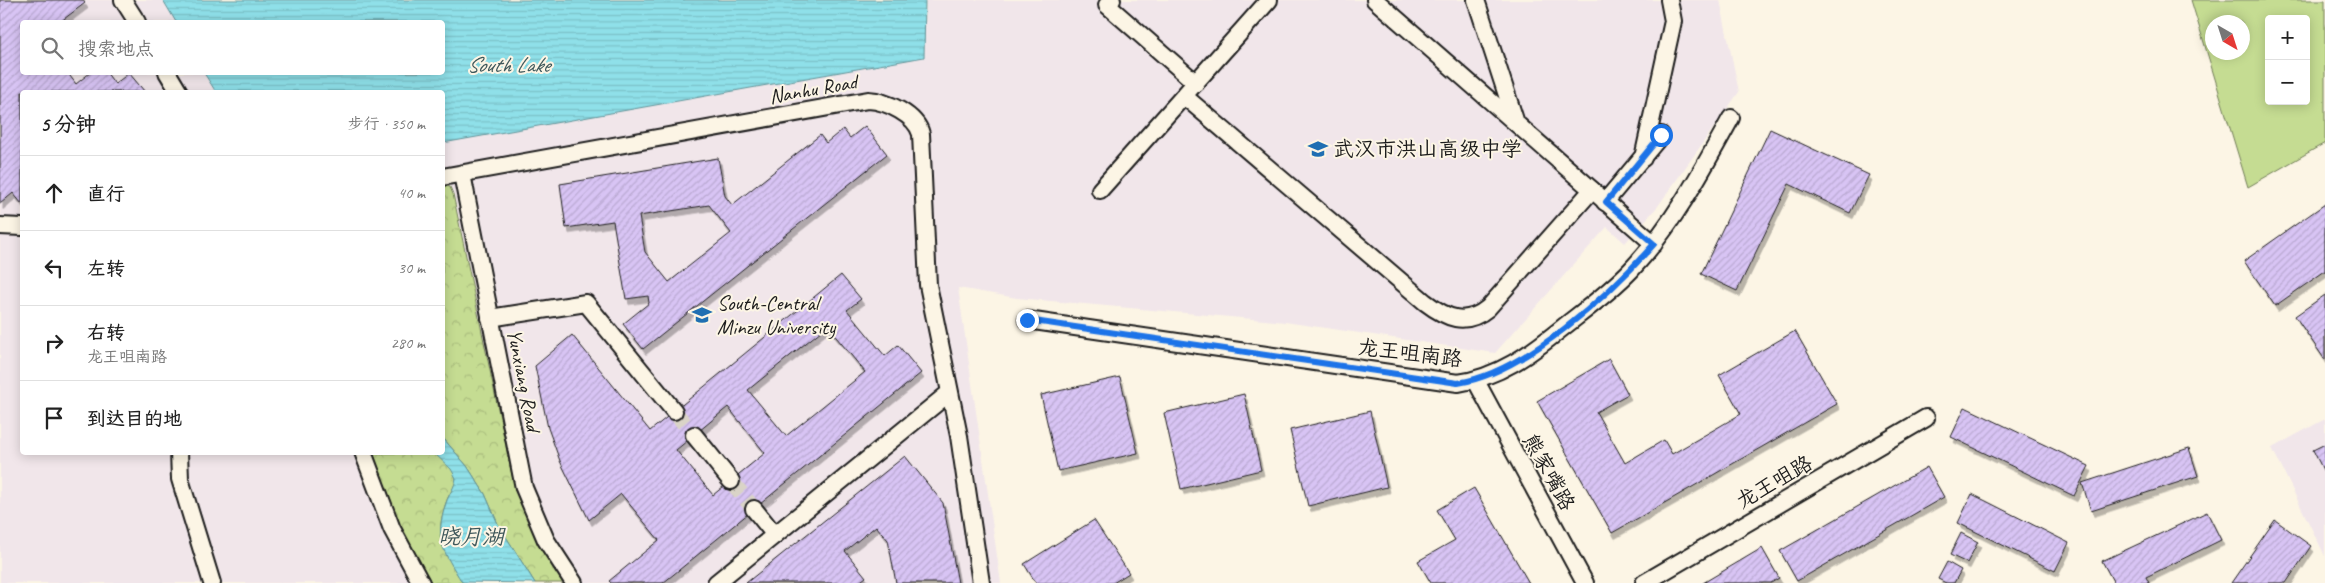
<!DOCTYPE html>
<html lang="zh">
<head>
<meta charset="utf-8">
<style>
  :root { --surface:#fff; --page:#f2f2f2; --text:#222; --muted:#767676; --line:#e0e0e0 }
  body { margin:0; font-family:Caveat,"LXGW WenKai TC",sans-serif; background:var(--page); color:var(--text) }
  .controls { position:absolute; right:15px; top:15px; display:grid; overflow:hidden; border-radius:5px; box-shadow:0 2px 12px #0003 }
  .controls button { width:45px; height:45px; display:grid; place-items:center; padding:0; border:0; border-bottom:1px solid var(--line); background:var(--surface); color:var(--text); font:25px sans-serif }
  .compass { position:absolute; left:2205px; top:15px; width:45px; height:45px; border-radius:50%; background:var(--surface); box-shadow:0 2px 12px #0003; rotate:141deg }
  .stop { position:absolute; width:15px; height:15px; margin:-11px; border:4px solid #1a73e8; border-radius:50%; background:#fff }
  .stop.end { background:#1a73e8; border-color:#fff; box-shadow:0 1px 5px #0008 }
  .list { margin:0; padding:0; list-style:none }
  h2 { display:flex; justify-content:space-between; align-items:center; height:65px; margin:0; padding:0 20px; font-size:21px }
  h2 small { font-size:16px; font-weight:400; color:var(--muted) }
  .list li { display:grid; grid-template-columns:32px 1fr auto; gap:15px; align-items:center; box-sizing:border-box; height:75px; padding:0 20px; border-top:1px solid var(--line) }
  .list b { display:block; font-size:19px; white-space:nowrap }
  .list p { margin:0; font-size:16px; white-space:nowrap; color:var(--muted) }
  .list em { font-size:16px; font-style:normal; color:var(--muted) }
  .icon { flex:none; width:28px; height:28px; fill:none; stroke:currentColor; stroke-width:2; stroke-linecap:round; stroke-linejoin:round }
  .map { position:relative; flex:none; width:2325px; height:583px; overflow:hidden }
  .search { position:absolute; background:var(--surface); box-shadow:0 2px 12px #0003; left:20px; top:20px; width:425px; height:55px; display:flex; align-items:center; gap:12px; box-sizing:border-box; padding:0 18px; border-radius:5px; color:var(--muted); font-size:19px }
  .panel { position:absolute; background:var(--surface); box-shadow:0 2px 12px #0003; left:20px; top:90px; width:425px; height:365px; border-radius:5px }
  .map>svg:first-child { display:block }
  .built { fill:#f1e6ea }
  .grass { fill:#c5dc92; stroke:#707c57; fill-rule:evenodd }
  .forest { fill:url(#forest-crowns); stroke:#707c57 }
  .water { fill:url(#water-rules); stroke:#619297 }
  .building { fill:url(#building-hatch); stroke:#1c1c1c; fill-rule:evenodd; filter:url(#shadow) }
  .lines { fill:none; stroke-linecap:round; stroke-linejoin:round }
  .minor-tunnel { stroke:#dad4c7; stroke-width:16; stroke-dasharray:16 8; stroke-linecap:butt }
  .minor-casing { stroke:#1c1c1c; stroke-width:20 }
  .minor { stroke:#fcf5e5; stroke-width:16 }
  .route { stroke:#1a73e8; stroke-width:6 }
  .labels { text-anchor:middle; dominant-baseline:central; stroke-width:4; stroke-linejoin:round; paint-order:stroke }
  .street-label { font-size:21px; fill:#1c1c1c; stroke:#fcf5e5 }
  .poi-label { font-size:21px; fill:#1c1c1c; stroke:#fcf5e5; text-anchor:start }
  .water-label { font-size:22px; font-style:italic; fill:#3e575a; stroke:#fcf5e5 }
</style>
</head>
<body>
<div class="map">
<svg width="2325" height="583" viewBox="0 0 2325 583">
  <defs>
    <pattern id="forest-crowns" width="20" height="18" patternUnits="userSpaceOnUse" patternTransform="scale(1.25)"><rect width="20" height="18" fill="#c5dc92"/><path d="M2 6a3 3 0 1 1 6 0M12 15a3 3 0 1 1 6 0" fill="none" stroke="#a9bc7d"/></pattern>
    <pattern id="water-rules" width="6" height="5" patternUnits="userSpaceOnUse" patternTransform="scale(1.25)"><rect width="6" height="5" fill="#8fe0e9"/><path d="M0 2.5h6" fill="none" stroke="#7bc0c7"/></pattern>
    <pattern id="building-hatch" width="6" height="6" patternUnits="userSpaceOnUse" patternTransform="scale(1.25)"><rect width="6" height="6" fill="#d8c4f4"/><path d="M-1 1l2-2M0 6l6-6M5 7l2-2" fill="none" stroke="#b9a8d1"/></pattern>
    <filter id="shadow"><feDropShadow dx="3" dy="5.5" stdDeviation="0" flood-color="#0004"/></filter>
  </defs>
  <rect width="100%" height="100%" fill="#fcf5e5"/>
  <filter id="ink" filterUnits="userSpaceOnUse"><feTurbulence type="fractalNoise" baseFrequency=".02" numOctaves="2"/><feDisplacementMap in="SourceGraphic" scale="10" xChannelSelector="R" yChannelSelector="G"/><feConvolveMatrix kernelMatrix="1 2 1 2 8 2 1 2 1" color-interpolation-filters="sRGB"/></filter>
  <g filter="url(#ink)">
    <g class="built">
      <polygon points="0,0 163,0 176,22 22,22 22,72 204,73 216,92 22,92 22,452 442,452 443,143 924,57 926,0 1720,0 1739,92 1658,206 1625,243 1607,227 1495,353 1285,322 1017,298 958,288 1001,583 0,583"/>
      <polygon points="2325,419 2325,556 2272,448"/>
    </g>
    <path class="grass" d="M2191 0H2325V143L2248 187ZM2269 19H2306V101H2269ZM2212 22H2242V52H2212Z"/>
    <g class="forest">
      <path d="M442 185 450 187 453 194 513 480C526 518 542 550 565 583H535L498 524 485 494 467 466 443 438Z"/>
      <path d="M373 453H434C441 459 456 469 456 479 456 486 449 494 447 500 433 536 444 553 463 583H432C404 542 389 499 373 453Z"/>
    </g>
    <g class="water">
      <polygon points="163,0 925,0 924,57 443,143 442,92 216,92 204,73 442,72 442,22 176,22"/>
      <path d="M443 438 467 466 485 494 498 524 535 583 462 582C443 551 434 540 446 503 449 494 455 487 456 478L451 469 434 453 442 452Z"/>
    </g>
    <g class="building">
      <polygon points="0,0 83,0 85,3 60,22 22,22 22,72 67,72 76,84 91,72 106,72 115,84 129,73 145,92 22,92 22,204 13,193 0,204"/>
      <path d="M865 126 887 154 643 349 623 324 649 303 648 296 626 299 613 221 566 228 560 184 718 158 725 196 732 205 820 135 826 143 843 129 850 138ZM709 205 731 233 669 282 645 252 639 216Z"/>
      <polygon points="1770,129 1869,175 1850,213 1789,184 1737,291 1701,274"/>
      <polygon points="2325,204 2325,271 2275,306 2244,261"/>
      <path d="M841 275 861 299 847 310 885 356 898 345 921 373 663 583H611L609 581 659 540 621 494 589 520 560 461 548 428 535 366 572 335 650 431ZM827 326 865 372 786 436 748 390ZM728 407 765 453 713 495 676 450Z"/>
      <polygon points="2325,295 2325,360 2295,316"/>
      <polygon points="1795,331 1837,404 1612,533 1537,401 1609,359 1628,394 1596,412 1625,463 1664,440 1672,454 1741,414 1719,375"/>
      <polygon points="1120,377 1138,453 1058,471 1041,395"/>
      <polygon points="1244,394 1261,470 1181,489 1164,413"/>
      <polygon points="1965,407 2089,466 2074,496 1951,437"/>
      <polygon points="1370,411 1387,487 1308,506 1290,430"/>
      <polygon points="2325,444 2325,474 2313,450"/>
      <polygon points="2189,448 2198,476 2091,511 2082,483"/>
      <polygon points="905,456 943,503 958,583 896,583 888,540 876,526 845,551 866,577 858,583 746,583"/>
      <polygon points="1927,467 1944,497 1797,581 1780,551"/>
      <polygon points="1474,488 1529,583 1431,583 1418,561 1455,540 1437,510"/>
      <polygon points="1972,494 2069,543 2055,571 1958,523"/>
      <polygon points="2207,512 2221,540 2146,577 2149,583 2114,583 2102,561"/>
      <polygon points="1094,520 1129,573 1113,583 1036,583 1024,564"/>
      <polygon points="2275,520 2311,546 2286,583 2231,583"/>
      <polygon points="1961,533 1978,542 1967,563 1950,555"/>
      <polygon points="1762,548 1779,578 1771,583 1703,583"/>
      <polygon points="1947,562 1961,570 1954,583 1946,583 1938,579"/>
    </g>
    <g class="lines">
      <g class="minor-tunnel">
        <polyline points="674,411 694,435"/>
        <polyline points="731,481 754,509"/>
      </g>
      <defs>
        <g id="minor">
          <polyline points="123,0 137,22"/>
          <polyline points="1112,0 1107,5 1196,83"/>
          <polyline points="1375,0 1654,244"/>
          <polyline points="1476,0 1516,123"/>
          <polyline points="167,72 179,92"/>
          <path d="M1184 96 1425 302C1446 318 1465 327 1488 308L1592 190"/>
          <polyline points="1643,158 1673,21 1669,0"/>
          <polyline points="462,174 524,488 546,540 574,583"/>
          <path d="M442 177 868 100C887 101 916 115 921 134L928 285 959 436 981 583"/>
          <polyline points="1100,190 1269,0"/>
          <polyline points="1605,202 1661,135"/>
          <polyline points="0,226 22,227"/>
          <polyline points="490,318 586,303 674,411"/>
          <path d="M1027 320 1458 383C1499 377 1530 354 1561 329 1585 310 1610 292 1631 270 1673 225 1702 171 1731 118"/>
          <polyline points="1476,381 1585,583"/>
          <polyline points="694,435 731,481"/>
          <polyline points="179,452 180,479 212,583"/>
          <polyline points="363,452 392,529 421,583"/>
          <polyline points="754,509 775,535"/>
          <polyline points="716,583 949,393"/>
          <polyline points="1644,583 1926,418"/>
        </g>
      </defs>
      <use href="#minor" class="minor-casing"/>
      <use href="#minor" class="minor"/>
    </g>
  </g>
  <g class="lines" filter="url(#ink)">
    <path class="route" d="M1027 320 1458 383C1525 373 1610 294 1654 244L1606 202 1661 135"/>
  </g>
  <defs>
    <symbol id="school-bare" viewBox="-9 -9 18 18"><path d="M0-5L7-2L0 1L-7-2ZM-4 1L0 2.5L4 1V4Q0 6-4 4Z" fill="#1f6fb2" stroke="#fcf5e5" stroke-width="2.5" paint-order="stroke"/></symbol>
    <symbol id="university-bare" viewBox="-9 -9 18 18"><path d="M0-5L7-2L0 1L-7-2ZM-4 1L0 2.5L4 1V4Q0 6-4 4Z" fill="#1f6fb2" stroke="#fcf5e5" stroke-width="2.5" paint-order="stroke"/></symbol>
  </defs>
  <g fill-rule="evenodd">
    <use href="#school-bare" x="1304" y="135" width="28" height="28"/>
    <use href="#university-bare" x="688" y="301" width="28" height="28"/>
  </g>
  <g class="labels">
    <g class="street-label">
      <text transform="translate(813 89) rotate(-10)">Nanhu Road</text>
      <text transform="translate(1410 353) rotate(7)">龙王咀南路</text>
      <text transform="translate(524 380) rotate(79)">Yunxiang Road</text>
      <text transform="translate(1549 472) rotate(61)">熊家嘴路</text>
      <text transform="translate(1774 482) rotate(-30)">龙王咀路</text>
    </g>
    <g class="poi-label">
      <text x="1333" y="149">武汉市洪山高级中学</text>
      <text x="717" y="303">South-Central<tspan x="717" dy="24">Minzu University</tspan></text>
    </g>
    <g class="water-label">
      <text x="508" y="65">South Lake</text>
      <text x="471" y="537">晓月湖</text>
    </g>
  </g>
</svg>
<div class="controls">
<button>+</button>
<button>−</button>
</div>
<svg class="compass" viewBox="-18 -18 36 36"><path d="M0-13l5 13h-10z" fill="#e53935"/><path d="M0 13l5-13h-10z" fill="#767676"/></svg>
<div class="stop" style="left:1661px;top:135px"></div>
<div class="stop end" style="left:1027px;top:320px"></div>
<div class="search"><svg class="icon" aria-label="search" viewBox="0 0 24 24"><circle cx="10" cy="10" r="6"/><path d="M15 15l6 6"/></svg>搜索地点</div>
<section class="panel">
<h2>5 分钟<small>步行 · 350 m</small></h2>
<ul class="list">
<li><svg class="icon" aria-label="ahead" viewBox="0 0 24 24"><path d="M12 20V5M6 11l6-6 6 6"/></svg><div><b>直行</b></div><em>40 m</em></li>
<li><svg class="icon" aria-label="left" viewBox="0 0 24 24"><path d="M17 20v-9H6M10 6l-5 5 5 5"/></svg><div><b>左转</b></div><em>30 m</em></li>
<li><svg class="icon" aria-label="right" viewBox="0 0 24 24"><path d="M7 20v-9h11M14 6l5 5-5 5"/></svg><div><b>右转</b><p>龙王咀南路</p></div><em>280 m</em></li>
<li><svg class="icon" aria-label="arrive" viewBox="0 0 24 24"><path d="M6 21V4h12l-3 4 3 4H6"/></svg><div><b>到达目的地</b></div></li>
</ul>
</section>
</div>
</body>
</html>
